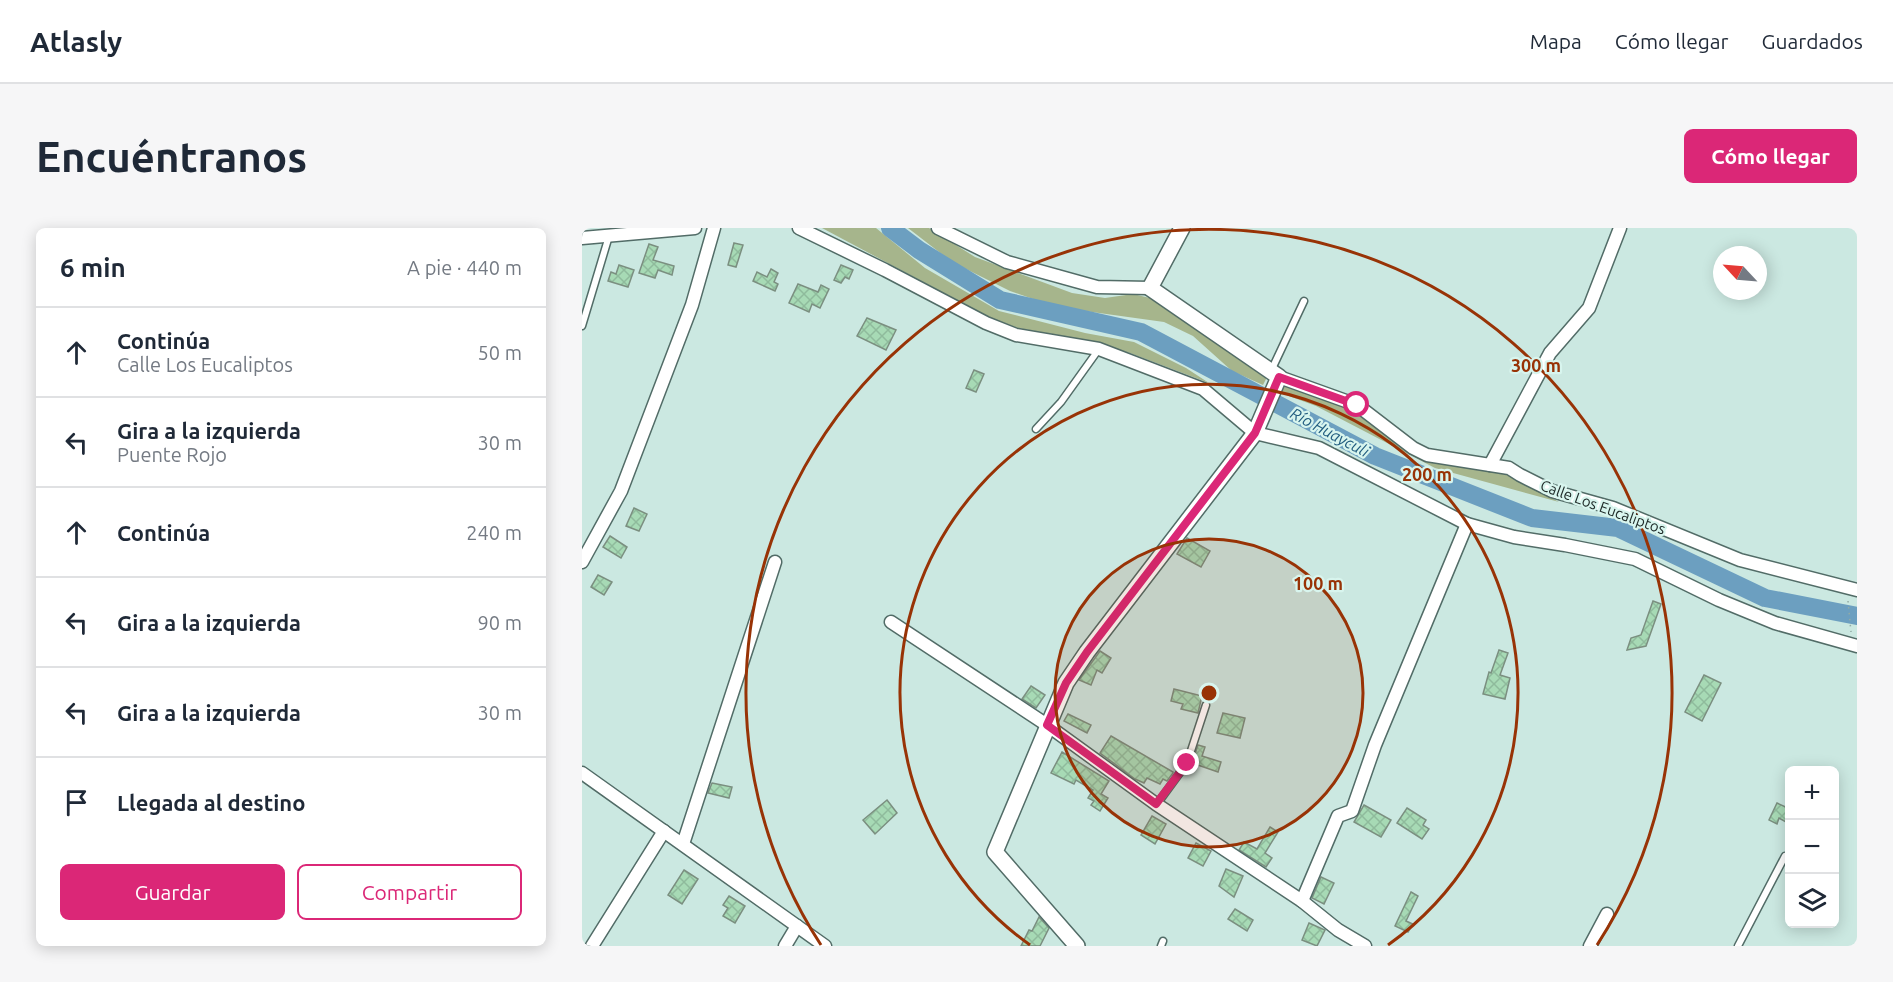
<!DOCTYPE html>
<html lang="es">
<head>
<meta charset="utf-8">
<style>
  :root { --surface:#fff; --page:#f6f6f7; --text:#1f2937; --muted:#747a83; --line:#e0e1e3; --accent:#db2777 }
  body { margin:0; font-family:Ubuntu,sans-serif; background:var(--page); color:var(--text) }
  .controls { position:absolute; right:18px; bottom:18px; display:grid; overflow:hidden; border-radius:9px; box-shadow:0 3px 15px #0003 }
  .controls button { width:54px; height:54px; display:grid; place-items:center; padding:0; border:0; border-bottom:2px solid var(--line); background:var(--surface); color:var(--text); font:30px sans-serif }
  .compass { position:absolute; left:1131px; top:18px; width:54px; height:54px; border-radius:50%; background:var(--surface); box-shadow:0 3px 15px #0003; rotate:296deg }
  .stop { position:absolute; width:18px; height:18px; margin:-14px; border:4px solid #db2777; border-radius:50%; background:#fff }
  .stop.end { background:#db2777; border-color:#fff; box-shadow:0 2px 6px #0008 }
  .list { margin:0; padding:0; list-style:none }
  h2 { display:flex; justify-content:space-between; align-items:center; height:78px; margin:0; padding:0 24px; font-size:26px }
  h2 small { font-size:20px; font-weight:400; color:var(--muted) }
  .list li { display:grid; grid-template-columns:39px 1fr auto; gap:18px; align-items:center; box-sizing:border-box; height:90px; padding:0 24px; border-top:2px solid var(--line) }
  .list b { display:block; font-size:22px; white-space:nowrap }
  .list p { margin:0; font-size:20px; white-space:nowrap; color:var(--muted) }
  .list em { font-size:20px; font-style:normal; color:var(--muted) }
  .actions { display:flex; gap:12px; padding:18px 24px }
  .actions a { flex:1; padding:14px 0; border:2px solid var(--accent); border-radius:9px; text-align:center; font-size:21px; color:var(--accent) }
  .actions .main { background:var(--accent); color:#fff }
  .icon { flex:none; width:33px; height:33px; fill:none; stroke:currentColor; stroke-width:2; stroke-linecap:round; stroke-linejoin:round }
  .map { position:relative; flex:none; width:1275px; height:718px; overflow:hidden; border-radius:9px }
  header { display:flex; align-items:center; gap:36px; box-sizing:border-box; height:84px; padding:0 30px; background:var(--surface); border-bottom:2px solid var(--line) }
  header strong { font-size:28px }
  nav { display:flex; gap:33px; margin-inline-start:auto; font-size:21px }
  .intro { display:flex; align-items:center; justify-content:space-between; box-sizing:border-box; height:144px; padding:0 36px }
  h1 { margin:0; font-size:42px }
  .button { padding:15px 27px; border-radius:9px; background:var(--accent); color:#fff; font-size:21px; font-weight:700 }
  main { display:flex; gap:36px; padding:0 36px }
  aside { flex:1; background:var(--surface); border-radius:9px; box-shadow:0 3px 15px #0003 }
  .map>svg:first-child { display:block }
  .green { fill:#a6b58c }
  .lines { fill:none; stroke-linecap:round; stroke-linejoin:round }
  .river { stroke:#6c9fc0; stroke-width:18 }
  .building { fill:url(#building-cross-hatch); stroke:#7b8f80; stroke-width:1.5 }
  .service-casing { stroke:#526c67; stroke-width:9 }
  .minor-casing { stroke:#526c67; stroke-width:15 }
  .tertiary-casing { stroke:#526c67; stroke-width:18 }
  .path { stroke:#93aba5; stroke-width:1.5; stroke-dasharray:1.5 4.5; stroke-linecap:butt }
  .service { stroke:#fff; stroke-width:6 }
  .minor { stroke:#fff; stroke-width:12 }
  .tertiary { stroke:#fff; stroke-width:15 }
  .route { stroke:#db2777; stroke-width:8 }
  .ring { fill:none; stroke:#983306; stroke-width:3 }
  .labels { text-anchor:middle; dominant-baseline:central; stroke-width:4.5; stroke-linejoin:round; paint-order:stroke }
  .street-label { font-size:15px; fill:#202b29; stroke:#d8f5ee }
  .water-label { font-size:16px; font-style:italic; fill:#215c7f; stroke:#d8f5ee }
  .centre { fill:#983306; stroke:#d8f5ee; stroke-width:3 }
  .ring-label { font-size:18px; text-anchor:middle; font-weight:bold; fill:#983306; stroke:#d8f5ee; stroke-width:4.5; stroke-linejoin:round; paint-order:stroke }
</style>
</head>
<body>
<header>
<strong>Atlasly</strong>
<nav><a>Mapa</a><a>Cómo llegar</a><a>Guardados</a></nav>
</header>
<div class="intro"><h1>Encuéntranos</h1><a class="button">Cómo llegar</a></div>
<main>
<aside>
<h2>6 min<small>A pie · 440 m</small></h2>
<ul class="list">
<li><svg class="icon" aria-label="ahead" viewBox="0 0 24 24"><path d="M12 20V5M6 11l6-6 6 6"/></svg><div><b>Continúa</b><p>Calle Los Eucaliptos</p></div><em>50 m</em></li>
<li><svg class="icon" aria-label="left" viewBox="0 0 24 24"><path d="M17 20v-9H6M10 6l-5 5 5 5"/></svg><div><b>Gira a la izquierda</b><p>Puente Rojo</p></div><em>30 m</em></li>
<li><svg class="icon" aria-label="ahead" viewBox="0 0 24 24"><path d="M12 20V5M6 11l6-6 6 6"/></svg><div><b>Continúa</b></div><em>240 m</em></li>
<li><svg class="icon" aria-label="left" viewBox="0 0 24 24"><path d="M17 20v-9H6M10 6l-5 5 5 5"/></svg><div><b>Gira a la izquierda</b></div><em>90 m</em></li>
<li><svg class="icon" aria-label="left" viewBox="0 0 24 24"><path d="M17 20v-9H6M10 6l-5 5 5 5"/></svg><div><b>Gira a la izquierda</b></div><em>30 m</em></li>
<li><svg class="icon" aria-label="arrive" viewBox="0 0 24 24"><path d="M6 21V4h12l-3 4 3 4H6"/></svg><div><b>Llegada al destino</b></div></li>
</ul>
<div class="actions"><a class="main">Guardar</a><a>Compartir</a></div>
</aside>
<div class="map">
<svg width="1275" height="718" viewBox="0 0 1275 718">
  <defs>
    <pattern id="building-cross-hatch" width="8" height="8" patternUnits="userSpaceOnUse" patternTransform="scale(1.5)"><rect width="8" height="8" fill="#a7dab5"/><path d="M0 0l8 8M0 8l8-8" fill="none" stroke="#8fbb9c"/></pattern>
  </defs>
  <rect width="100%" height="100%" fill="#cbe8e1"/>
  <g class="green">
    <polygon points="240,0 294,0 343,40 417,83 503,105 552,114 604,140 627,155 548,125 493,110 436,100 409,90"/>
    <polygon points="326,0 347,0 393,29 490,65 523,70 551,66 568,70 685,149 681,157 650,143 611,108 582,94 474,79 428,63 370,34"/>
    <polygon points="700,157 773,182 845,232 925,246 977,274 853,240 734,178 696,164"/>
  </g>
  <g class="lines">
    <polyline class="river" points="308,0 337,22 418,72 559,104 793,228 950,290 1036,300 1183,370 1275,388"/>
  </g>
  <g class="building">
    <polygon points="152,15 161,17 154,39 146,37"/>
    <polygon points="67,16 76,19 71,32 92,38 90,47 76,42 73,50 57,45"/>
    <polygon points="37,37 52,42 46,59 26,53 29,44 34,46"/>
    <polygon points="259,37 271,42 267,51 263,49 259,55 252,52"/>
    <polygon points="189,41 196,45 192,54 196,56 193,63 171,53 175,44 185,49"/>
    <polygon points="216,56 236,64 239,57 247,61 238,80 230,76 227,84 207,75"/>
    <polygon points="285,90 314,102 304,122 275,108"/>
    <polygon points="392,142 402,146 394,164 384,160"/>
    <polygon points="52,280 65,286 57,303 44,298"/>
    <polygon points="28,308 45,319 39,330 21,319"/>
    <polygon points="605,310 628,323 619,339 595,326"/>
    <polygon points="16,347 30,354 22,367 9,359"/>
    <polygon points="1071,373 1079,376 1064,418 1045,422 1049,410 1059,407"/>
    <polygon points="917,422 926,425 918,447 928,450 923,471 901,466 907,444 909,445"/>
    <polygon points="518,423 529,430 520,445 515,442 509,457 497,452"/>
    <polygon points="1122,447 1139,455 1120,493 1103,484"/>
    <polygon points="449,458 463,467 454,480 440,471"/>
    <polygon points="592,461 620,468 616,485 599,481 601,476 589,473"/>
    <polygon points="641,485 663,490 658,510 635,505"/>
    <polygon points="486,486 509,497 505,505 482,493"/>
    <polygon points="529,508 591,544 591,545 585,553 581,551 578,556 565,550 562,555 553,551 518,525"/>
    <polygon points="616,517 623,519 620,528 639,534 636,544 610,535"/>
    <polygon points="480,524 527,553 519,566 526,570 518,583 509,577 512,573 506,570 511,562 494,552 492,556 469,545"/>
    <polygon points="130,555 150,559 147,570 126,565"/>
    <polygon points="305,572 315,585 293,606 281,592"/>
    <polygon points="1195,575 1208,581 1208,587 1204,594 1197,590 1195,596 1187,592"/>
    <polygon points="782,577 809,592 799,609 772,594"/>
    <polygon points="825,580 844,592 841,597 847,601 840,611 815,595"/>
    <polygon points="570,588 584,596 573,616 559,607"/>
    <polygon points="688,599 696,604 683,625 690,630 684,639 657,622 662,614 675,621"/>
    <polygon points="614,615 629,623 621,638 606,630"/>
    <polygon points="644,641 661,648 652,669 637,658"/>
    <polygon points="102,642 116,651 100,676 86,667"/>
    <polygon points="739,649 752,655 742,676 730,670"/>
    <polygon points="829,664 836,668 824,693 831,696 826,704 813,698"/>
    <polygon points="147,668 163,678 153,695 141,688 146,680 141,677"/>
    <polygon points="653,681 671,692 665,703 646,691"/>
    <polygon points="457,689 467,700 458,718 439,718 447,702 450,703"/>
    <polygon points="727,695 743,702 735,718 720,712"/>
  </g>
  <g class="lines">
    <defs>
      <g id="service">
        <polyline points="0,98 27,8"/>
        <polyline points="689,143 722,73"/>
        <polyline points="454,201 479,174 517,121"/>
        <polyline points="575,576 605,535 624,477"/>
        <polyline points="579,718 581,713"/>
        <polyline points="1156,718 1203,628"/>
      </g>
      <g id="minor">
        <polyline points="217,0 303,42 404,95 434,107 517,121 621,161 673,205 737,220 885,296 932,309 983,317 1053,331 1137,372 1193,395 1275,418"/>
        <polyline points="356,0 425,34 515,59 568,60"/>
        <polyline points="0,10 113,0"/>
        <polyline points="697,149 775,177 831,220 845,227 927,240 938,247 970,263 1031,280 1158,332 1275,362"/>
        <polyline points="908,237 968,125 1007,80 1038,0"/>
        <polyline points="0,334 39,263 110,77 132,0"/>
        <polyline points="309,394 465,497 574,576 720,673 756,702 783,718"/>
        <polyline points="0,545 243,718"/>
        <polyline points="101,616 193,334"/>
        <polyline points="720,673 756,588 770,583 793,517 885,296"/>
        <polyline points="10,718 82,603"/>
        <polyline points="203,718 215,698"/>
        <polyline points="1008,718 1025,686"/>
      </g>
      <polyline id="tertiary" points="495,718 413,624 484,455 505,424 673,205 697,149 568,60 600,0"/>
    </defs>
    <use href="#service" class="service-casing"/>
    <use href="#minor" class="minor-casing"/>
    <use href="#tertiary" class="tertiary-casing"/>
    <polyline class="path" points="1266,373 1269,404"/>
    <use href="#service" class="service"/>
    <use href="#minor" class="minor"/>
    <use href="#tertiary" class="tertiary"/>
  </g>
  <g class="lines">
    <polyline class="route" points="605,535 574,576 465,497 484,455 505,424 673,205 697,149 775,177"/>
  </g>
  <circle cx="627" cy="465" r="154" fill="#983306" fill-opacity=".12"/>
  <g class="ring">
    <circle cx="627" cy="465" r="154"/>
    <path d="M448 717A309 309 0 1 1 806 717"/>
    <path d="M239 717A463 463 0 1 1 1015 717"/>
  </g>
  <g class="labels">
    <g class="street-label">
      <text transform="translate(1021 279) rotate(20)">Calle Los Eucaliptos</text>
    </g>
    <g class="water-label">
      <text transform="translate(748 204) rotate(28)">Río Huayculi</text>
    </g>
  </g>
  <circle cx="627" cy="465" r="9" class="centre"/>
  <g class="ring-label">
    <text x="954" y="144">300 m</text>
    <text x="845" y="253">200 m</text>
    <text x="736" y="362">100 m</text>
  </g>
</svg>
<div class="controls">
<button>+</button>
<button>−</button>
<button><svg class="icon" aria-label="layers" viewBox="0 0 24 24"><path d="M12 4l9 5-9 5-9-5zM3 14l9 5 9-5"/></svg></button>
</div>
<svg class="compass" viewBox="-18 -18 36 36"><path d="M0-13l5 13h-10z" fill="#e53935"/><path d="M0 13l5-13h-10z" fill="#747a83"/></svg>
<div class="stop" style="left:775px;top:177px"></div>
<div class="stop end" style="left:605px;top:535px"></div>
</div>
</main>
</body>
</html>
